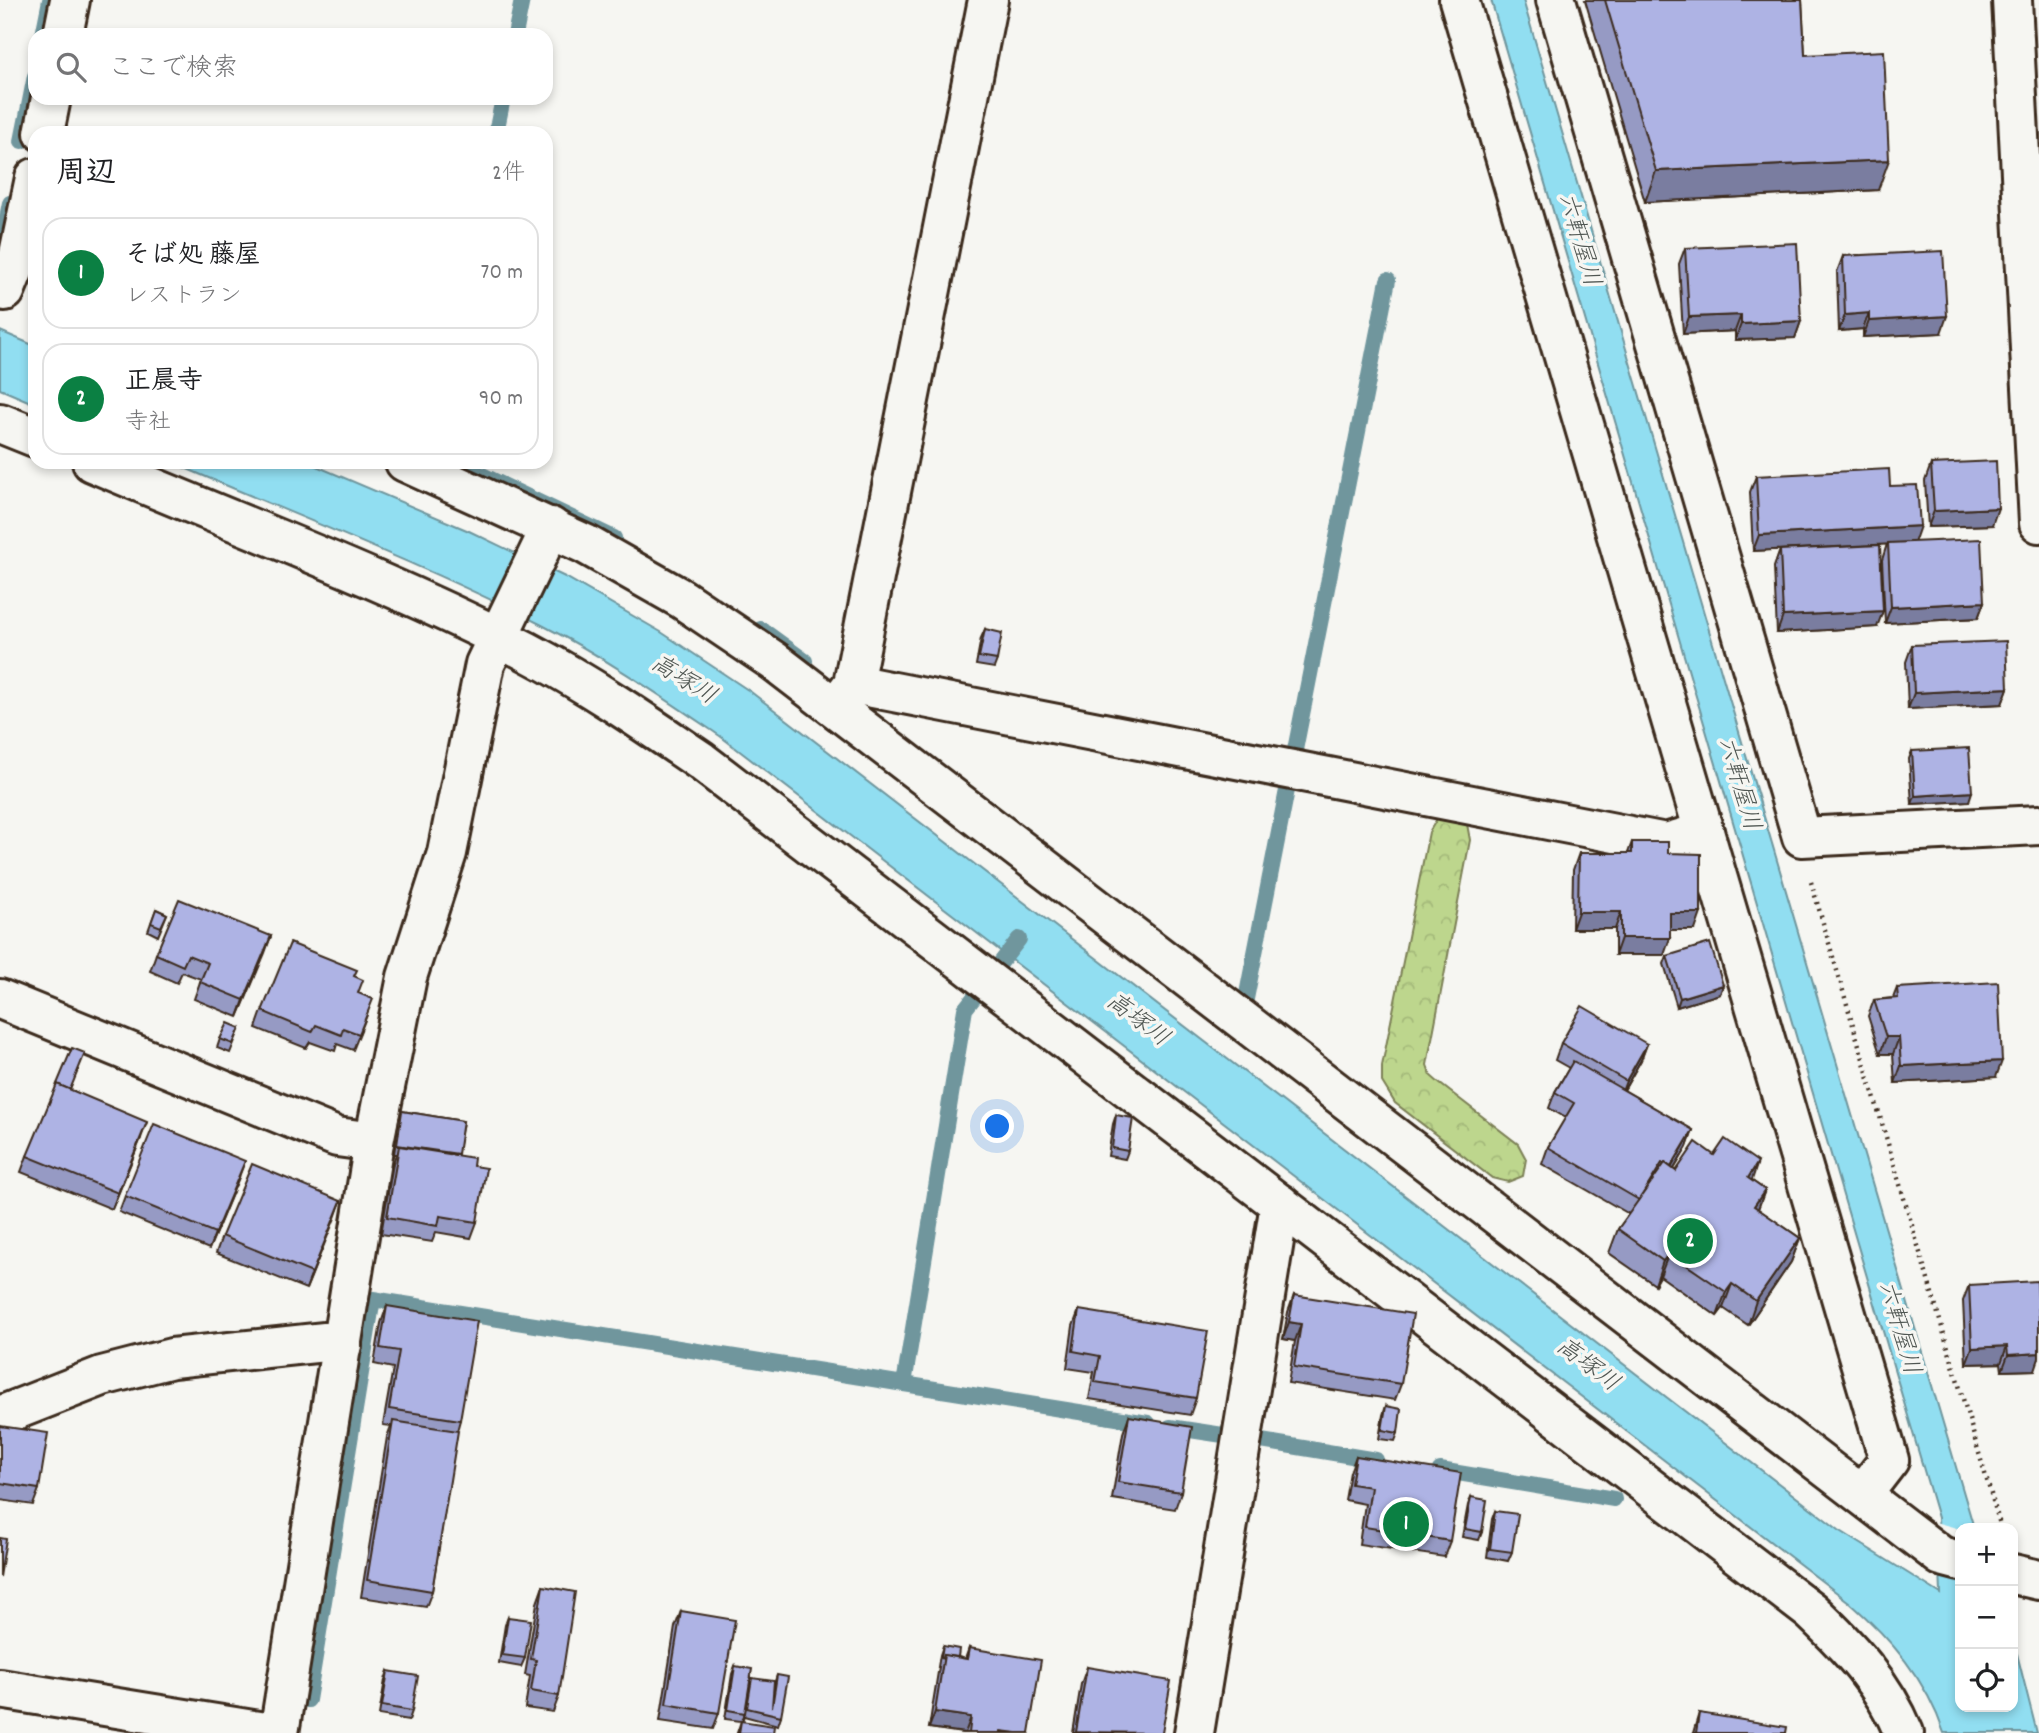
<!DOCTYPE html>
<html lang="ja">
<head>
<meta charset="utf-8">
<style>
  :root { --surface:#fff; --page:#f2f2f2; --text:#202124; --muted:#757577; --line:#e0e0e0; --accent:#0b8043 }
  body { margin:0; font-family:Dekko,"Klee One",sans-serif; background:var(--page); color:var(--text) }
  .controls { position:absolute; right:21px; bottom:21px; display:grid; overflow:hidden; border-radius:14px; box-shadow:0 4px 10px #0003 }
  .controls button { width:63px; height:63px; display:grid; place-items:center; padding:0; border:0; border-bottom:2px solid var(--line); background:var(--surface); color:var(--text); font:35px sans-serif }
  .you { position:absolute; left:998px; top:1127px; width:24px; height:24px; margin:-18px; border:5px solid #fff; border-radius:50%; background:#1a73e8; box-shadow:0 0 0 10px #1a73e833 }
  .badge { display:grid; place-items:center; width:46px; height:46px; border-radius:50%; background:var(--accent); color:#fff; font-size:23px; font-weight:700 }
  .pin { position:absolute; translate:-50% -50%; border:4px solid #fff; box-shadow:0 2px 7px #0006 }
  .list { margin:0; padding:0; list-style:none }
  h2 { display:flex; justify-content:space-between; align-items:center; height:91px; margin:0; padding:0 28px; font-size:30px }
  h2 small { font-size:23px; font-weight:400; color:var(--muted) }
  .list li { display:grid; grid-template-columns:46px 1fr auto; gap:21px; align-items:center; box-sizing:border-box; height:112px; margin:0 14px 14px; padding:0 14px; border:2px solid var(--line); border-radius:21px }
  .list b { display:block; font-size:26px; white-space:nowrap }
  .list p { margin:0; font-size:23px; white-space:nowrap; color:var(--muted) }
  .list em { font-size:23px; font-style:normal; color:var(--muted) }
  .icon { flex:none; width:38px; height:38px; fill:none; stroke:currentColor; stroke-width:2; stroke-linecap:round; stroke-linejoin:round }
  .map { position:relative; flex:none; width:2039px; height:1733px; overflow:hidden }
  .search { position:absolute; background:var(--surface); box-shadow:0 4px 10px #0003; left:28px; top:28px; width:525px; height:77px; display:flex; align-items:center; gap:18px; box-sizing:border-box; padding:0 24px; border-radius:21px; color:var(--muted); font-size:26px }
  .panel { position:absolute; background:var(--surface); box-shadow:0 4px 10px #0003; left:28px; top:126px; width:525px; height:343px; border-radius:21px }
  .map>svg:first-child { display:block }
  .forest { fill:url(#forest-crowns); stroke:#7c8056; stroke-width:2 }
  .water { fill:#91def1; stroke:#6f969d; stroke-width:2 }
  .pier { fill:#f6f6f2 }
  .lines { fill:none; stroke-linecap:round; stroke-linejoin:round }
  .stream { stroke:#6f969d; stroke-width:16 }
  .minor-casing { stroke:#3b2a1e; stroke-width:44 }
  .path { stroke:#3b2a1e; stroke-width:4.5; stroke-dasharray:2 5; stroke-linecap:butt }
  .minor { stroke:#f6f6f2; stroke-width:38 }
  .wall { fill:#969ac4; stroke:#3b2a1e; stroke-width:2 }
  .shaded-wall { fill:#7a7da0; stroke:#3b2a1e; stroke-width:2 }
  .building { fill:#aeb3e4; stroke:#3b2a1e; stroke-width:2 }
  .labels { text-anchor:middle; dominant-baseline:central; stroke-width:7; stroke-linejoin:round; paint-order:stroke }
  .water-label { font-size:24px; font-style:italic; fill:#505753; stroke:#f6f6f2 }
</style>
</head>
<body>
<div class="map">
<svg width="2039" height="1733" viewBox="0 0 2039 1733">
  <defs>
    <pattern id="forest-crowns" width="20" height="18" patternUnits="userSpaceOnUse" patternTransform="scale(1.75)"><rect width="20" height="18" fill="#bdd68d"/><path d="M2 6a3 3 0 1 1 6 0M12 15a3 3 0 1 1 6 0" fill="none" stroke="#a3b879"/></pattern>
  </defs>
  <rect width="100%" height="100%" fill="#f6f6f2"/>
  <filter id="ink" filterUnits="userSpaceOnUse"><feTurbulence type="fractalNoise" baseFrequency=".0143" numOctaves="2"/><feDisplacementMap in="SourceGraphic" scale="14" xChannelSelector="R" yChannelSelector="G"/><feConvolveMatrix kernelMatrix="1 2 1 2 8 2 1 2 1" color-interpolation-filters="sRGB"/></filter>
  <g filter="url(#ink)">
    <polygon class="forest" points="1453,816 1467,824 1470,840 1427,1065 1431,1076 1439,1083 1518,1144 1526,1159 1523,1176 1508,1182 1492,1178 1395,1103 1382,1082 1382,1066 1429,832 1437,819"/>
    <g class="water">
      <path d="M1491 0H1523L1974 1528H1960V1707H2013V1638L2037 1733H1944C1926 1679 1891 1639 1849 1602L720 736C661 696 603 656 540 624 420 563 294 515 171 462H307L469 531 567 578 661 632 751 692 1839 1530 1941 1594 1938 1518Z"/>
      <polygon points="0,331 35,346 35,404 0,389"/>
    </g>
    <polygon class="pier" points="1935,1522 1960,1529 1960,1576 1937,1570"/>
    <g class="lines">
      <g class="stream">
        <polyline points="43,35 50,0"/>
        <polyline points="515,35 522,0"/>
        <polyline points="496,133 503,98"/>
        <polyline points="22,141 35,76"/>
        <polyline points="4,231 10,203"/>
        <polyline points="455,462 614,538"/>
        <polyline points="761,629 805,661"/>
        <polyline points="1294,755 1388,280"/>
        <polyline points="999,965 1019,939"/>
        <polyline points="1246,999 1288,785"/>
        <polyline points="904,1384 1148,1423"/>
        <polyline points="1170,1427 1223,1435"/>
        <polyline points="1261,1441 1376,1460"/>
        <polyline points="1440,1470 1614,1499"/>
        <polyline points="308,1700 373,1299 904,1384 965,1009 976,995"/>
      </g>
      <defs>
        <g id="minor">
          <polyline points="1459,0 1889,1460 1862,1495"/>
          <polyline points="1556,0 1802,837 2039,825"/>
          <polyline points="2012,0 2039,523"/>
          <polyline points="63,35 70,0"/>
          <polyline points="44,133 51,98"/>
          <polyline points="5,291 18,259 35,178"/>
          <polyline points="0,423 35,437"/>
          <path d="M92 462C237 524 386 579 526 651 587 683 644 722 701 761L1811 1611C1849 1647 1884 1684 1904 1733"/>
          <polyline points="405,462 585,544 682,599 774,661 1941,1556 1960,1561"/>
          <polyline points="853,684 1666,843 1704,832"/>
          <polyline points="838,704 853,684 988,0"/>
          <polyline points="0,999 337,1137 374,1142"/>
          <polyline points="0,1416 102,1376 172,1358 325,1342 342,1345"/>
          <polyline points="2013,1574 2039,1580"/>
          <polyline points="0,1689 271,1733"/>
          <polyline points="279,1733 374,1142 407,977 447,853 485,664 551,527"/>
          <polyline points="1194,1733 1280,1204"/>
        </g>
      </defs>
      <use href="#minor" class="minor-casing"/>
      <polyline class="path" points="1811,882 2001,1528"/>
      <use href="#minor" class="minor"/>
    </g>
    <g class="wall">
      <polygon points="1585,0 1802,0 1805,55 1878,190 1645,202"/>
      <polygon points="1685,248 1801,321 1795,338 1735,340 1735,331 1683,334 1679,264"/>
      <polygon points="1843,256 1941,333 1863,337 1863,329 1839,331 1837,272"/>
      <polygon points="1931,464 1992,525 1928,527 1925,481"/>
      <polygon points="1756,476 1890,486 1914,542 1984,602 1978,618 1885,623 1882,560 1887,544 1753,551 1750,492"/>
      <polygon points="1780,550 1877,627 1777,633 1774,567"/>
      <polygon points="985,629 997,660 994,668 976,665 981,638"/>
      <polygon points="1912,645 2008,688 2002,704 1908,709 1906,662"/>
      <polygon points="1912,751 1969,801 1912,804 1909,759"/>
      <polygon points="1632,842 1668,853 1695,930 1670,930 1664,955 1615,955 1615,929 1572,929 1573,870 1579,853 1628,853"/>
      <polygon points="156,909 167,914 158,936 148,931"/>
      <polygon points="271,936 238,1017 194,999 201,979 182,972 177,983 150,971 156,954"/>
      <polygon points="1667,956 1723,985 1720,994 1677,1007 1664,964"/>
      <polygon points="354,977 358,993 367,1015 353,1050 337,1044 335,1051 310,1042 306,1048 256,1028 262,1011"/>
      <polygon points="1897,988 1996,1077 1895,1083 1893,1054 1880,1054 1868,1016 1874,1000 1893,998"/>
      <polygon points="240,1028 230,1053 217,1048 220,1039"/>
      <polygon points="1561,1043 1647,1044 1641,1060 1624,1090 1693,1130 1687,1147 1674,1169 1676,1171 1752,1181 1765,1190 1758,1209 1800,1238 1791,1262 1748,1325 1723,1308 1717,1316 1660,1276 1655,1285 1609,1253 1618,1229 1629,1214 1542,1164 1548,1147 1566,1118 1549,1108 1555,1092 1569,1068 1555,1060"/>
      <polygon points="70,1090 141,1138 112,1209 21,1172 27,1156"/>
      <polygon points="402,1111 463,1121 457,1156 477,1222 471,1238 436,1232 432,1242 381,1234 393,1163 396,1154 394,1154 399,1119"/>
      <polygon points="1116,1115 1128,1151 1125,1159 1108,1156 1113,1124"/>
      <polygon points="239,1177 209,1249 119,1212 125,1196"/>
      <polygon points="341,1201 306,1289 216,1253 222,1236"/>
      <polygon points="1969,1285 2035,1370 2002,1371 2001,1363 1966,1364 1963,1301"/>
      <polygon points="1294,1295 1401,1384 1395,1400 1288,1383 1295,1341 1283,1339 1288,1312"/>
      <polygon points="387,1306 460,1420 457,1431 432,1591 426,1607 361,1597 387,1437 391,1426 383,1425 393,1368 374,1364 381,1323"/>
      <polygon points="1079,1310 1196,1398 1190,1415 1089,1399 1094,1372 1067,1368 1073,1326"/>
      <polygon points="1386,1406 1398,1433 1395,1441 1379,1439 1383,1415"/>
      <polygon points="1129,1416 1181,1492 1175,1509 1112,1499 1123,1433"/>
      <polygon points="0,1426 39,1489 33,1505 0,1500"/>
      <polygon points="1356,1456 1450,1541 1444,1557 1359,1544 1365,1504 1345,1500 1350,1472"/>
      <polygon points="1471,1497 1482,1532 1479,1540 1462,1537 1468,1505"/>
      <polygon points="1495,1511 1512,1552 1508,1561 1487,1557 1492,1519"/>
      <polygon points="543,1586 559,1696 553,1712 525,1708 530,1676 525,1675 537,1603"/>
      <polygon points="681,1611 719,1713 713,1729 660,1721 675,1627"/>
      <polygon points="508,1617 525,1658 521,1667 499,1663 505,1625"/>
      <polygon points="943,1646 958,1657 965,1659 969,1648 1029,1733 962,1733 929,1728 938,1672 939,1667 938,1667 940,1655"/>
      <polygon points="735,1666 745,1713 742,1721 773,1733 737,1733 741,1721 725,1719 732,1674"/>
      <polygon points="1087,1667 1162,1733 1073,1733 1081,1684"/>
      <polygon points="388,1671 412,1711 409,1720 379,1715 385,1680"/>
      <polygon points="777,1675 781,1716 778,1725 744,1716 749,1686 752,1678 774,1684"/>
      <polygon points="1699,1713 1786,1733 1693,1733"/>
    </g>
    <g class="shaded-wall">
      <polygon points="1889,160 1878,190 1645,202 1656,171"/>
      <polygon points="1869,313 1863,329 1839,331 1845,315"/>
      <polygon points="1741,315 1735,331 1683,334 1689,317"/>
      <polygon points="1947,316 1941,333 1863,337 1869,321"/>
      <polygon points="1801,321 1795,338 1735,340 1741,324"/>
      <polygon points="1998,508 1992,525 1928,527 1934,511"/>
      <polygon points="1920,526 1914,543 1753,551 1759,535"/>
      <polygon points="1984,602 1978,618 1885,623 1891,607"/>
      <polygon points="1883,611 1877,627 1777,633 1783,616"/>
      <polygon points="2008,688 2002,704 1908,709 1914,693"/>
      <polygon points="1972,792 1969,801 1912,804 1915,796"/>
      <polygon points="1578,912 1621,912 1615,929 1572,929"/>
      <polygon points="1670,913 1701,913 1695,930 1664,930"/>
      <polygon points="271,936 265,953 238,1017 244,1000"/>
      <polygon points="1621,938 1670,938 1664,955 1615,955"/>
      <polygon points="1723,985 1720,994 1677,1007 1680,998"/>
      <polygon points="1886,1037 1899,1037 1893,1054 1880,1054"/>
      <polygon points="1647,1044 1641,1060 1620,1097 1626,1081"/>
      <polygon points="2002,1061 1996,1077 1895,1083 1901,1066"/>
      <polygon points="147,1122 141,1138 112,1209 118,1193"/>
      <polygon points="1693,1130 1687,1147 1665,1184 1671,1168"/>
      <polygon points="245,1161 239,1177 209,1249 215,1233"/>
      <polygon points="1758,1162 1750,1186 1748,1178"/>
      <polygon points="1765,1190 1756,1214 1754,1206"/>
      <polygon points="341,1201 335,1218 306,1289 312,1273"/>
      <polygon points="1800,1238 1791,1262 1748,1325 1756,1301"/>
      <polygon points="1669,1253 1660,1276 1655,1285 1663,1261"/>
      <polygon points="1732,1284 1723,1308 1717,1316 1726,1292"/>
      <polygon points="1289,1322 1301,1324 1295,1341 1283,1339"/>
      <polygon points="2007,1346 2001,1363 1966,1364 1972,1348"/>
      <polygon points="2039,1353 2039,1358 2035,1370 2002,1371 2008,1355"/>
      <polygon points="935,1712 971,1717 965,1733 929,1728"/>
    </g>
    <g class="building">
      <polygon points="1605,0 1802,0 1805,55 1884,51 1889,160 1656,171"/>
      <polygon points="1797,243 1801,321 1741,324 1741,315 1689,317 1685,248"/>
      <polygon points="1943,251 1947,316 1869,321 1869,313 1845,315 1843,256"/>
      <polygon points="1996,461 1998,508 1934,511 1931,464"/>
      <polygon points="1889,469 1890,486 1917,485 1920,526 1759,535 1756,476"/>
      <polygon points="1981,539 1984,602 1891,607 1888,543"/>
      <polygon points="1880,545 1883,611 1783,616 1780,550"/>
      <polygon points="985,629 1002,633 997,660 979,657"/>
      <polygon points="2006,641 2008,688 1914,693 1912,645"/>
      <polygon points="1969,748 1972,792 1915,796 1912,751"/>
      <polygon points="1632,842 1668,842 1668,853 1701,854 1701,913 1670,913 1670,938 1621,938 1621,912 1578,912 1579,853 1632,853"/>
      <polygon points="179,899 271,936 244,1000 200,982 208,963 188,955 183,966 156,954"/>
      <polygon points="156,909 167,914 161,927 151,923"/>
      <polygon points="290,943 357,970 354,976 363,980 358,993 373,999 359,1034 343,1028 341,1035 316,1025 312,1032 262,1011"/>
      <polygon points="1710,943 1723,985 1680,998 1667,956"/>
      <polygon points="1998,982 2002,1061 1901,1066 1899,1037 1886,1037 1874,1000 1898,998 1897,988"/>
      <polygon points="1582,1006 1647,1044 1626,1081 1561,1043"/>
      <polygon points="228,1023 240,1028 233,1044 220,1039"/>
      <polygon points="72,1048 85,1053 70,1090 57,1084"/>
      <polygon points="1573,1061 1693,1130 1671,1167 1665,1163 1664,1164 1662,1163 1639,1200 1548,1147 1574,1103 1555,1092"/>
      <polygon points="57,1084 147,1122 118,1193 27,1156"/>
      <polygon points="402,1111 463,1121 458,1154 397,1145"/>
      <polygon points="1116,1115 1133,1118 1128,1151 1112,1148"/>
      <polygon points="154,1124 245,1161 215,1233 125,1196"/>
      <polygon points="1725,1139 1758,1162 1748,1178 1765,1190 1754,1206 1800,1238 1756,1301 1732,1284 1726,1292 1669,1253 1663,1261 1618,1229 1665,1163 1676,1171 1696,1142 1714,1155"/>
      <polygon points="399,1146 474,1158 473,1166 486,1168 477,1222 440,1216 438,1226 387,1217"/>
      <polygon points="252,1164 341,1201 312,1273 222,1236"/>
      <polygon points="2037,1281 2039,1317 2039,1353 2008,1355 2007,1346 1972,1348 1969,1285"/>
      <polygon points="1294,1295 1413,1314 1401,1384 1294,1367 1301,1324 1289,1322"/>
      <polygon points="387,1306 477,1321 460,1420 389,1409 399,1351 380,1348"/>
      <polygon points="1079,1310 1208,1331 1196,1398 1095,1382 1100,1356 1073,1351"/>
      <polygon points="1386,1406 1401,1409 1398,1433 1382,1430"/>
      <polygon points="1129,1416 1192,1427 1181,1492 1118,1482"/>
      <polygon points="393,1421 458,1431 432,1591 367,1580"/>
      <polygon points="0,1426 48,1433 39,1489 0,1483"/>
      <polygon points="1356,1456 1461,1473 1450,1541 1365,1527 1371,1487 1351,1484"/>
      <polygon points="1471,1497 1487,1500 1482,1532 1465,1529"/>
      <polygon points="1495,1511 1518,1514 1512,1552 1490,1549"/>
      <polygon points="0,1538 6,1539 0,1577"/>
      <polygon points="543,1586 575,1592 559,1696 531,1691 536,1660 531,1659"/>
      <polygon points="681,1611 735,1620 719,1713 666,1704"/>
      <polygon points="508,1617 531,1620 525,1658 502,1655"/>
      <polygon points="943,1646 959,1649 958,1657 944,1655 943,1659 941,1658"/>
      <polygon points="969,1648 1041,1660 1029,1733 1017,1733 1001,1731 1000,1733 969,1733 971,1717 935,1712 944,1655 967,1659"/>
      <polygon points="735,1666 752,1669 745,1713 728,1710"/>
      <polygon points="1087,1667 1171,1681 1162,1733 1076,1732"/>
      <polygon points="388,1671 418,1676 412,1711 382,1706"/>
      <polygon points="777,1675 788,1677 781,1716 747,1708 752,1678 774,1681 772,1707"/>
      <polygon points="1699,1713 1787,1727 1786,1733 1696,1733"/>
      <polygon points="741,1721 774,1726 773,1733 739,1733"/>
    </g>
  </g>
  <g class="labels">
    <g class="water-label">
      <text transform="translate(1578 240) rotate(74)">六軒屋川</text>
      <text transform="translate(683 681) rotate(32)">高塚川</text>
      <text transform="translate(1738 784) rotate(74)">六軒屋川</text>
      <text transform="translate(1137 1021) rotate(37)">高塚川</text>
      <text transform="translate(1898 1328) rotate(74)">六軒屋川</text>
      <text transform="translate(1587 1366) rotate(37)">高塚川</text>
    </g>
  </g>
</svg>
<div class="controls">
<button>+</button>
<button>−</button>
<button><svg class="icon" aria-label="locate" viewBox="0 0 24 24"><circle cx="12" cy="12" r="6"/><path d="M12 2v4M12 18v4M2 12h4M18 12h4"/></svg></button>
</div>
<div class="you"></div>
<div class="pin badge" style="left:1406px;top:1524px">1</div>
<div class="pin badge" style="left:1690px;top:1241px">2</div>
<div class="search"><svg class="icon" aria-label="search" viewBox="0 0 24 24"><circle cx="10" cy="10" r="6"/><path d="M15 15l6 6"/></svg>ここで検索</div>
<section class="panel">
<h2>周辺<small>2件</small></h2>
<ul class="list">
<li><span class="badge">1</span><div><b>そば処 藤屋</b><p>レストラン</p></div><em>70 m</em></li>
<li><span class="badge">2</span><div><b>正晨寺</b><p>寺社</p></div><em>90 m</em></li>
</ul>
</section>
</div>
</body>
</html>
